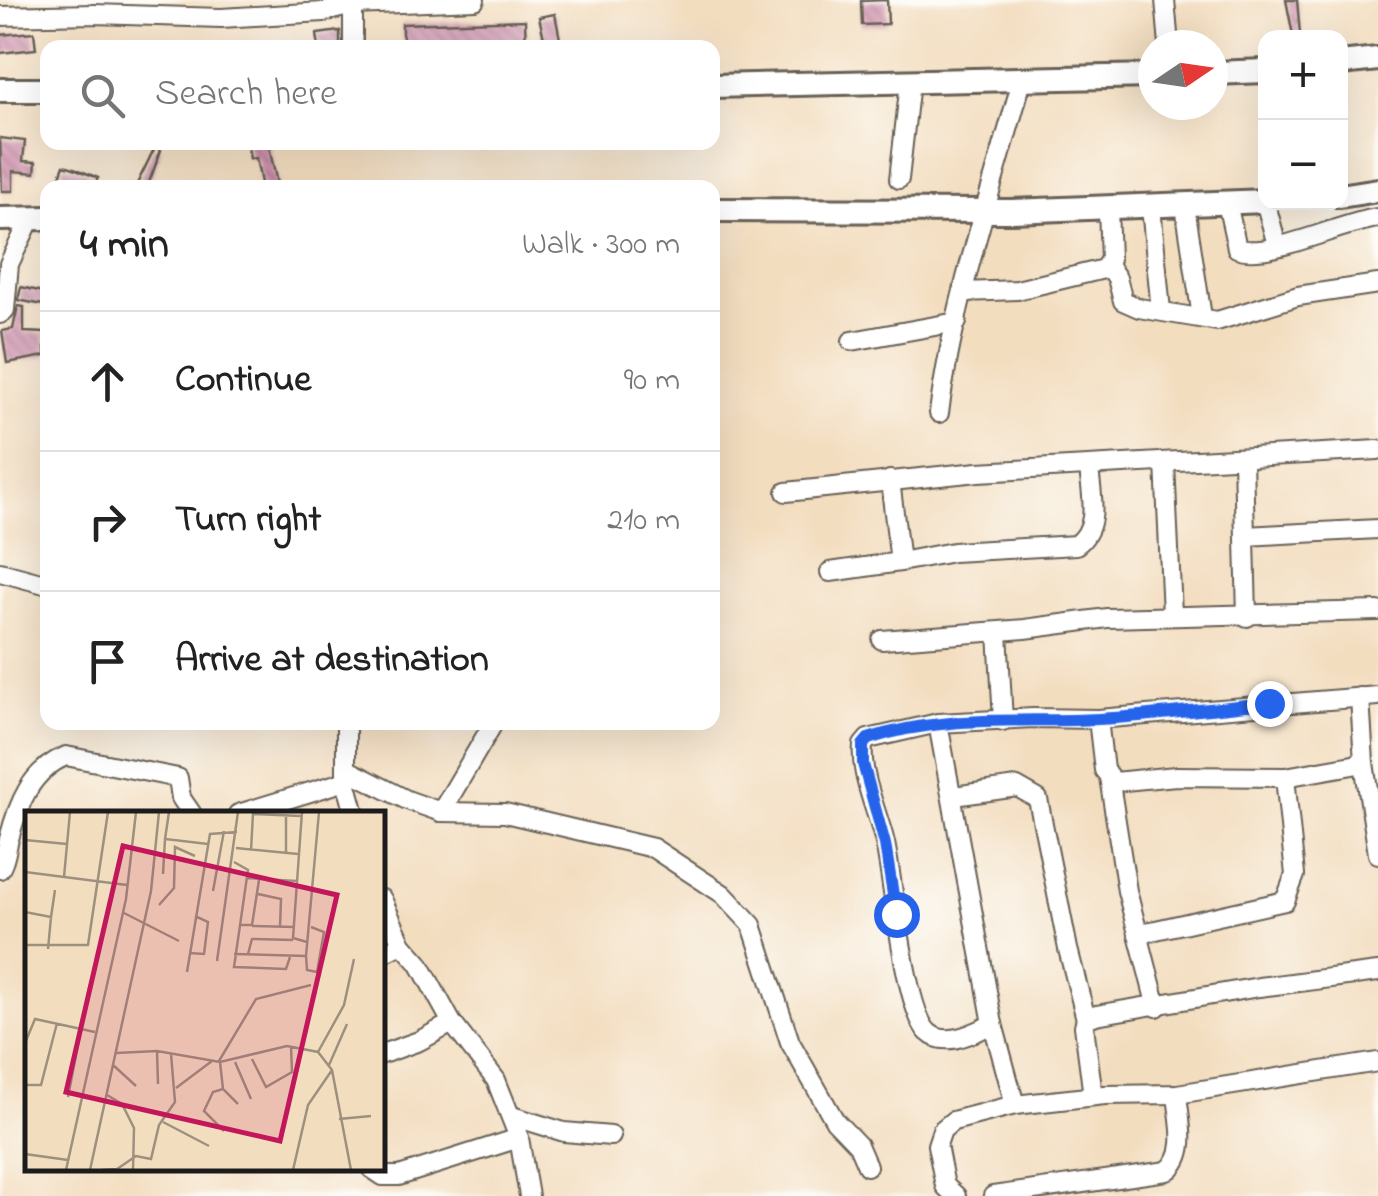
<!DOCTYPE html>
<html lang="en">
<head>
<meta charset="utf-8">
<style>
  :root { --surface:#fff; --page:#f6f6f6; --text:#222; --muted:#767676; --line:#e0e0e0 }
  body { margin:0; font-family:"Indie Flower",sans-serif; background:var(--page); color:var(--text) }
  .controls { position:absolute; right:30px; top:30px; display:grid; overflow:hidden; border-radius:20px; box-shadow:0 10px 40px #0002 }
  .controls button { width:90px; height:90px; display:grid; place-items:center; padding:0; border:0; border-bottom:2px solid var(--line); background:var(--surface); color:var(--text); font:50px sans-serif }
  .compass { position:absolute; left:1138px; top:30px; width:90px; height:90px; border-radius:50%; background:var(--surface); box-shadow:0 10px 40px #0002; rotate:77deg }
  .stop { position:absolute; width:30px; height:30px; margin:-22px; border:8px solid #2563eb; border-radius:50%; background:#fff }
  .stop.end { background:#2563eb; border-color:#fff; box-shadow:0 2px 10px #0008 }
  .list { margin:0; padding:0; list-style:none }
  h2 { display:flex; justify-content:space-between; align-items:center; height:130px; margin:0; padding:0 40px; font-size:42px }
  h2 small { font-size:32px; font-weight:400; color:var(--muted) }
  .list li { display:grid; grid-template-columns:65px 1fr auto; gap:30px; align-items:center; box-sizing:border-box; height:140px; padding:0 40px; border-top:2px solid var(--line) }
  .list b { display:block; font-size:38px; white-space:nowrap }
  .list em { font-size:32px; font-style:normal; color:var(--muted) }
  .icon { flex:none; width:55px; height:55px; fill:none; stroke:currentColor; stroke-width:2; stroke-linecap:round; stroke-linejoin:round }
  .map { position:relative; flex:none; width:1378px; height:1196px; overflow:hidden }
  .search { position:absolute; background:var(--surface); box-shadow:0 10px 40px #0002; left:40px; top:40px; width:680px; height:110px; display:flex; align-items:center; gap:25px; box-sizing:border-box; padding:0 35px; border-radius:20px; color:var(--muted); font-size:38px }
  .panel { position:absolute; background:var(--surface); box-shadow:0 10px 40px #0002; left:40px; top:180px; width:680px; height:550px; border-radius:20px }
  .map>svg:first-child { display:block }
  .building { fill:url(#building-back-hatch) }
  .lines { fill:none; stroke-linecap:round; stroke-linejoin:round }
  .minor-casing { stroke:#676055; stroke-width:22 }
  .major-casing { stroke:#676055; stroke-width:28 }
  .minor { stroke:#fff; stroke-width:18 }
  .major { stroke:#fff; stroke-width:22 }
  .route { stroke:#2563eb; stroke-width:12 }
  .inset-road { fill:none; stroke:#9d907e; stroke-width:2.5 }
  .view { fill:#c2185b; fill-opacity:0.15; stroke:#c2185b; stroke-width:5 }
  .inset-edge { fill:none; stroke:#1c1c1c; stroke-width:5 }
</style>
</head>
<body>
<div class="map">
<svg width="1378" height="1196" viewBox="0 0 1378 1196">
  <defs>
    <pattern id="building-back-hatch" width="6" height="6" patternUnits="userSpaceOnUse" patternTransform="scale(2.5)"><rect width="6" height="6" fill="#d090ad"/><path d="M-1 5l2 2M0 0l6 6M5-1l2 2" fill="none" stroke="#a8758c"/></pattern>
  </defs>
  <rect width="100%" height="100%" fill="#fdfcf7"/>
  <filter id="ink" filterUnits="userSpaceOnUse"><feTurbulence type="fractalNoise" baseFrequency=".01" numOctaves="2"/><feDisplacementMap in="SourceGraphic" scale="20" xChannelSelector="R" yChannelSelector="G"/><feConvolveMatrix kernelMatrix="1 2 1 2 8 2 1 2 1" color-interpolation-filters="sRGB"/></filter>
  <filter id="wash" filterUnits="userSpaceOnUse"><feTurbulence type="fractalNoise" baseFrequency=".0048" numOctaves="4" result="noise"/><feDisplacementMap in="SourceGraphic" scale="40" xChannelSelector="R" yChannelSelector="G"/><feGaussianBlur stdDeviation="2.25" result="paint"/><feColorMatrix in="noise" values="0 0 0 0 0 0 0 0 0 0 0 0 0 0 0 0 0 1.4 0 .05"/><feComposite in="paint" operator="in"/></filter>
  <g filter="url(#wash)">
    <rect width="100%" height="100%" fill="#f3ddbf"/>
    <g id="blocks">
      <g class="building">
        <polygon points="887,0 888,24 862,25 861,1"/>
        <polygon points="1286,0 1297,0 1300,34 1293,35"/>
        <polygon points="555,14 561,44 546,47 539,17"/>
        <polygon points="525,20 526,48 406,48 402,34 402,24"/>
        <polygon points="340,31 340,48 319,48 317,34"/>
        <polygon points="34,32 36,49 0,53 0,35"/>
        <polygon points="0,138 25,141 23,161 36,162 35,173 13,171 13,191 2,191"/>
        <polygon points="247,142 268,142 278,188 262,188 256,158 250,159"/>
        <polygon points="155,147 161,150 147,188 135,188"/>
        <polygon points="64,165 74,168 98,178 93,188 65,188 57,184"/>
        <polygon points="21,287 48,293 48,306 18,300"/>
        <polygon points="18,306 24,307 24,332 45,333 45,356 7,363 2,331 13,329"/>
      </g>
    </g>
  </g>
  <g filter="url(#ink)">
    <use href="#blocks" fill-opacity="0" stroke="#676055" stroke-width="2.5"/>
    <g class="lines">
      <defs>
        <g id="minor">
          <polyline points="1165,0 1169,45"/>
          <polyline points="0,16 94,14 221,18 324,12 353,5 475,0"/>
          <polyline points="353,48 353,0"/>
          <polyline points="899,179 910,82"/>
          <polyline points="1265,201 1277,245"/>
          <path d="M1227 203 1237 248C1268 260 1341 222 1378 218"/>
          <polyline points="1185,206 1202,317"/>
          <polyline points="1151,207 1161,311"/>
          <polyline points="1108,265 1117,278 1123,301 1139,308 1217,321 1298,296 1378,284"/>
          <polyline points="964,292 1017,290 1104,269 1110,259 1108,208"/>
          <polyline points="0,314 5,310 9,264 31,218"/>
          <polyline points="852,341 957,322"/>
          <path d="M939 413C954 299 992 190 1022 80"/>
          <polyline points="1243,459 1247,617"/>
          <polyline points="1165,463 1172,614"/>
          <path d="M890 480 900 562 953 552 1076 545C1101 527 1091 495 1089 467"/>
          <polyline points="786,492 978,472 1378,450"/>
          <polyline points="1245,536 1378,529"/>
          <polyline points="0,572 48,585"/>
          <polyline points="830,572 900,562"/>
          <polyline points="998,632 1003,721"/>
          <polyline points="882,640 1025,629 1107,618 1378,611"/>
          <polyline points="1360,697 1364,763 1378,854"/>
          <polyline points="1098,719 1104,770 1114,782 1176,776 1285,777 1364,763"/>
          <polyline points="346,722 346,781 355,814"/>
          <polyline points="938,723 993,1024 1015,1105"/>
          <polyline points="346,769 407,800 441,812 505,813 653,848 723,894 752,925 790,1042 835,1121 858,1145 867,1166"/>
          <polyline points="1109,777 1127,891 1157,1007"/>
          <polyline points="954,796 1017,787 1038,799 1068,949 1086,1019"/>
          <polyline points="441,812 494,722"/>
          <polyline points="238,814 346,781"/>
          <path d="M0 869C6 860 6 849 9 839 18 804 31 770 66 756L178 778 181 798 192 814"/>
          <polyline points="382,899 402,944 419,963 452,1023 496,1080 519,1138 529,1196"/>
          <polyline points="1138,934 1285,901 1295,875 1285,777"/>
          <polyline points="382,954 402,944"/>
          <path d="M993 1024C975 1032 946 1049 928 1032 905 1010 893 880 885 843 878 812 860 777 863 745L868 739 938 723 1033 718 1098 719 1378 696"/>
          <polyline points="382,1054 419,1041 452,1023"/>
          <polyline points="1093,1096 1084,1026 1086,1019 1096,1015 1259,987 1378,972"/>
          <polyline points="512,1116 564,1132 611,1136"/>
          <polyline points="371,1168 383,1176 399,1176 519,1138"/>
          <polyline points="956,1196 945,1186 937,1145 942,1130 953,1121 1015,1105 1105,1095 1177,1094 1378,1062"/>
          <path d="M993 1196 1167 1171C1190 1154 1179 1120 1177 1094"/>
        </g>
        <g id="major">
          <polyline points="1340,63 1378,59"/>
          <polyline points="1213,73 1266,71"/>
          <polyline points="712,86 1153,76"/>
          <polyline points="0,90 48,90"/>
          <polyline points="1340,196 1378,190"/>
          <polyline points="712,210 1012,211 1266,201"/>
          <polyline points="0,219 48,218"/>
        </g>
      </defs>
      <use href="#minor" class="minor-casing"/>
      <use href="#major" class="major-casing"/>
      <use href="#minor" class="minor"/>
      <use href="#major" class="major"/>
    </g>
  </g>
  <g class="lines" filter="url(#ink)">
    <path class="route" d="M896 914 885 844 863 764V745L868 739C943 714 1022 723 1099 719 1155 716 1212 708 1269 703"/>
  </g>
  <g transform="translate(25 811)">
    <rect width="360" height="360" fill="#f3ddbf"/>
    <path class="inset-road" d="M144 1 140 28 183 33M277 1 268 127 282 131M228 3 276 5M0 29 42 33M211 37 273 43M226 40 228 2M261 42V5M209 51 223 59 209 156 261 158 265 146M0 61 102 74M138 63 140 28M39 66 45 1M222 67 272 70M188 80 199 20M233 83 256 88 255 116M134 94 149 77 150 36 170 45M0 101 26 106 30 79M99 102 154 130M215 114H227L234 69M227 115 269 116M286 116 299 121 292 161 282 159 281 145 294 1M0 134H63L83 1M23 138 26 106M164 142 179 143 183 111 170 105M209 143 281 145M223 143 227 128 268 129M192 150 213 1M162 161 185 23 212 21M0 232 10 208 70 221M132 240 133 273M293 241 319 194 329 148M91 242 132 240 195 251 262 235 293 241 307 259 326 359M227 248 241 276 267 261 266 235M194 250 231 188 286 174M195 251 198 278 213 293M210 251 226 288M88 254 111 275M304 254 322 213M0 274H16L32 212M151 277 187 250M198 278 188 281 179 300 199 320M82 284 97 293 109 317 108 359M43 286 64 177M314 308 346 305M138 311 184 335M0 343 43 349M41 359 101 88 111 1M65 359 126 80 134 1M76 359 92 358 111 345 126 348 134 314 150 291 146 243M268 359 283 294 307 259"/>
    <path class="view" d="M98 35 312 84 255 330 41 281Z"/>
    <rect width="360" height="360" class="inset-edge"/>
  </g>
</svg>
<div class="controls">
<button>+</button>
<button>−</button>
</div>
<svg class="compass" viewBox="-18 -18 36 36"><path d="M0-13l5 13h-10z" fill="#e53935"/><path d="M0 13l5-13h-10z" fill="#767676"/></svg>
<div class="stop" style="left:896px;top:914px"></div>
<div class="stop end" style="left:1269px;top:703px"></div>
<div class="search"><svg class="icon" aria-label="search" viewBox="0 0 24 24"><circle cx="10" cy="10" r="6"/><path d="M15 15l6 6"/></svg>Search here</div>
<section class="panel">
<h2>4 min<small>Walk · 300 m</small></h2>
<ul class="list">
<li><svg class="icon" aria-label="ahead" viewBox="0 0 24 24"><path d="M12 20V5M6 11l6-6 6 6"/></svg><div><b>Continue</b></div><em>90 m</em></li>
<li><svg class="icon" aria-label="right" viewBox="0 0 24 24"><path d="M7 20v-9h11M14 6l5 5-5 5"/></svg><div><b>Turn right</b></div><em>210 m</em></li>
<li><svg class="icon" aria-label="arrive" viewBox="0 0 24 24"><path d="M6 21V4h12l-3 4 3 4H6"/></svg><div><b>Arrive at destination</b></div></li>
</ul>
</section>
</div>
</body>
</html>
